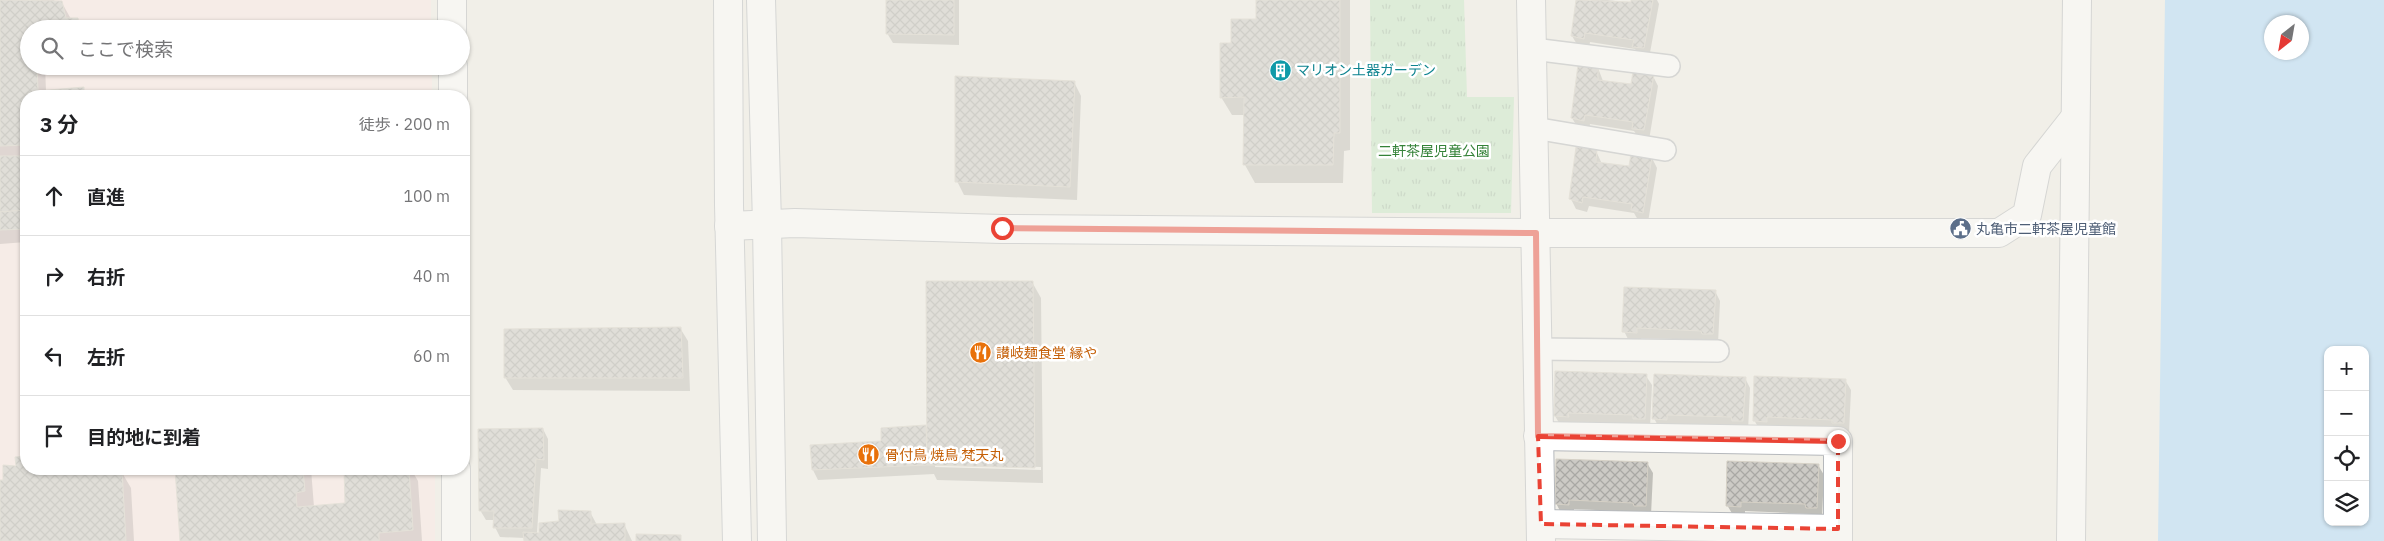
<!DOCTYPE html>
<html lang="ja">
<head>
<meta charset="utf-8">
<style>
  :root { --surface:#fff; --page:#f6f6f6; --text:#202124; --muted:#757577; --line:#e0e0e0 }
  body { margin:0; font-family:"IBM Plex Sans","Noto Sans JP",sans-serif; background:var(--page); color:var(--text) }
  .controls { position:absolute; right:15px; bottom:15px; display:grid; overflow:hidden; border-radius:10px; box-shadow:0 1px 4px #0004 }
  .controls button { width:45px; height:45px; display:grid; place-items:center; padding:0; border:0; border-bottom:1px solid var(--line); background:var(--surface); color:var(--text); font:25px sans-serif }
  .compass { position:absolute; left:2264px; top:15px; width:45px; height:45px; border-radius:50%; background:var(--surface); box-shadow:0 1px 4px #0004; rotate:211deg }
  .stop { position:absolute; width:15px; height:15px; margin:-11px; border:4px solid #ea4335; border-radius:50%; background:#fff }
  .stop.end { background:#ea4335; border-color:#fff; box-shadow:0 1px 5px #0008 }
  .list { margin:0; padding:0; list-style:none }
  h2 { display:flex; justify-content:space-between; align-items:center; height:65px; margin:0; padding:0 20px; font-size:21px }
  h2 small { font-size:16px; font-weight:400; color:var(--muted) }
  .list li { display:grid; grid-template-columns:32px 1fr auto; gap:15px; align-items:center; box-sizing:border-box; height:80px; padding:0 20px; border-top:1px solid var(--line) }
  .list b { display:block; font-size:19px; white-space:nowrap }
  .list em { font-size:16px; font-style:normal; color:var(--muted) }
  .icon { flex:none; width:28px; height:28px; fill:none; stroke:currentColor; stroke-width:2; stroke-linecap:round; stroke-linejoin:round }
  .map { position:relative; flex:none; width:2384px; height:541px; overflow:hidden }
  .search { position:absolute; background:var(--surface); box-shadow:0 1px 4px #0004; left:20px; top:20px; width:450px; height:55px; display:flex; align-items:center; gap:12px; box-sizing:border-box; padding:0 18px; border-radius:28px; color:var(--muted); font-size:19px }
  .panel { position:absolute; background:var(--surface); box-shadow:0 1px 4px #0004; left:20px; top:90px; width:450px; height:385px; border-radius:20px }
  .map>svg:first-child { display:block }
  .medical { fill:#fce8e6 }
  .park { fill:url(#park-tufts) }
  .water { fill:#aadaff; fill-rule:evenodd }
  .shadow { fill:#0003; fill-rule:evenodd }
  .building { fill:url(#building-cross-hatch); stroke:#d6d1c6 }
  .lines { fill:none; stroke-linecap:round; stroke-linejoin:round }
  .lane-casing { stroke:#b5b8bc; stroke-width:24 }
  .street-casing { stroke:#b5b8bc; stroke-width:30 }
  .secondary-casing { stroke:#b6babf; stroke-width:30 }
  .lane { stroke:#fff; stroke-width:21 }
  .street { stroke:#fff; stroke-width:28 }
  .secondary { stroke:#fff; stroke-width:28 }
  .route { stroke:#ea4335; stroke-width:6 }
  .marked { fill:none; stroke:#ea4335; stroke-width:4; stroke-dasharray:10 6; stroke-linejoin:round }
  .labels { text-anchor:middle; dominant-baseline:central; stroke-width:5; stroke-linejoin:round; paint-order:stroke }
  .culture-label { font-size:14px; fill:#0d838f; stroke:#fff; text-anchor:start }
  .park-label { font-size:14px; fill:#348238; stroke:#fff }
  .service-label { font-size:14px; fill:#4e5e75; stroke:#fff; text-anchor:start }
  .food-label { font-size:14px; fill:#c56008; stroke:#fff; text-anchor:start }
</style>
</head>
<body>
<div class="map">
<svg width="2384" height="541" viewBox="0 0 2384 541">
  <defs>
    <pattern id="park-tufts" width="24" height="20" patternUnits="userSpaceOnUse" patternTransform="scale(1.25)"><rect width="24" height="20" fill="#c5e8c5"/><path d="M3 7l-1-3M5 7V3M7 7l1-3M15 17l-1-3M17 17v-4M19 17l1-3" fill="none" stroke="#a3c0a4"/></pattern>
    <pattern id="building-cross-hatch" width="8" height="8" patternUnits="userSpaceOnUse" patternTransform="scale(1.25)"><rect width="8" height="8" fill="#cccac5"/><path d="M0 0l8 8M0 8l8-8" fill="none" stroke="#a9a8a4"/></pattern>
  </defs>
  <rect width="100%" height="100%" fill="#f1efe8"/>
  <polygon class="medical" points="0,0 431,0 431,29 29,29 29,66 432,66 432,96 26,96 26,469 435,469 435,541 0,541"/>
  <polygon class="park" points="1370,0 1464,0 1467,97 1514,97 1511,213 1372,213"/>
  <path class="water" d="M2165 0H2384V541H2158ZM2272 22H2302V52H2272ZM2328 350H2365V522H2328Z"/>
  <g class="shadow">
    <polygon points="0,0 54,0 56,4 62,3 71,19 77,19 82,29 29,29 29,66 45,66 46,91 83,88 88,96 26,96 26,242 0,244"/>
    <polygon points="887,0 959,0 959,45 893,43 887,33"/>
    <polygon points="1258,0 1350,0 1350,150 1344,151 1343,183 1255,183 1245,165 1245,115 1232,115 1221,97 1232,44 1258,20"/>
    <polygon points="1577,0 1607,0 1632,3 1633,0 1657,0 1659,4 1649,58 1639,56 1635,49 1590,42 1589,48 1578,46 1572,36"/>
    <polygon points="1598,68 1603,81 1632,85 1653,76 1658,86 1649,140 1639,138 1634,131 1590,124 1589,130 1578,128 1572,118"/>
    <polygon points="1074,82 1081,96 1077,200 964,195 957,181"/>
    <polygon points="1596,151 1602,164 1630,167 1652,158 1657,168 1648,222 1638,220 1634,213 1589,206 1587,212 1576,209 1571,199"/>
    <path d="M1032 282 1041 298 1043 483 937 480 934 474 818 480 813 470 812 446 882 442 926 426 928 430ZM935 464 1041 467V470L935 467Z"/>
    <polygon points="1715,291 1720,301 1718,344 1709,344 1706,340 1641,338 1642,343 1629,341 1624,331"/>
    <polygon points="680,328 688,341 690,391 513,390 505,377"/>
    <polygon points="1646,376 1652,385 1650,428 1638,425 1573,422 1573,427 1561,426 1555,416"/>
    <polygon points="1745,378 1750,388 1748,431 1659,428 1654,418"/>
    <polygon points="1845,380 1851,390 1849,433 1760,430 1754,420"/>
    <polygon points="543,429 548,439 548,469 541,468 537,534 560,523 590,512 597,525 624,524 632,541 525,541 525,538 500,537 495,527 495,520 486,520 480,510"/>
    <polygon points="16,458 26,458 26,469 116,469 117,471 121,471 131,488 134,541 0,541 0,481 4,481 17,468"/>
    <polygon points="1647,463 1653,473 1651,515 1639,512 1574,509 1574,514 1561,513 1556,503"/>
    <polygon points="1818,465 1824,475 1822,517 1813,517 1811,514 1745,511 1745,516 1733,515 1727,505"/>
    <polygon points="177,469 311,469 314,507 347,505 345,469 411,469 418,481 422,541 182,541"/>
  </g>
  <g class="building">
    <polygon points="0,0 62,1 66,18 78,18 79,29 29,29 29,66 37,66 38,91 84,87 84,96 26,96 26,145 0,146"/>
    <polygon points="886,0 954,0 954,35 886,34"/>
    <polygon points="1256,0 1340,0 1340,133 1334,133 1333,165 1243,165 1244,97 1220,98 1220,43 1231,43 1231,19 1256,19"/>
    <polygon points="1576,0 1631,2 1631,0 1653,0 1644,48 1632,47 1634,40 1585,33 1584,39 1571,36"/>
    <polygon points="1578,65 1598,67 1598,80 1631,84 1633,72 1654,75 1644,130 1632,129 1633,122 1585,115 1584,121 1571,118"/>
    <polygon points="955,76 1075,81 1070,187 955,182"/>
    <polygon points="1576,147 1597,149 1596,162 1629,166 1631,154 1652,157 1643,213 1631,210 1632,204 1583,197 1582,203 1569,199"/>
    <polygon points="0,156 26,156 26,210 0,212"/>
    <polygon points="26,210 26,229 0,230 0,212"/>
    <polygon points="926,281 1033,281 1035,468 927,465"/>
    <polygon points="1624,287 1716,290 1713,334 1702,334 1701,331 1637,328 1637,333 1622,332"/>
    <polygon points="681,327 683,378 504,378 504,329"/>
    <polygon points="1555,371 1647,374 1645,419 1633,419 1633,415 1568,413 1569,417 1554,416"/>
    <polygon points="1654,374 1746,377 1743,421 1732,421 1731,417 1667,415 1667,420 1652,419"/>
    <polygon points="1754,376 1846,379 1844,423 1832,423 1832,420 1767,417 1767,422 1753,421"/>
    <polygon points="926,425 927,465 812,470 810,445 881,441 881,428"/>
    <polygon points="543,428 544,460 536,459 532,528 493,528 494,511 479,511 478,429"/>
    <polygon points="26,456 26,469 122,470 126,541 0,541 0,480 3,480 3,465 16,466 15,457"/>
    <polygon points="1556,459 1648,462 1646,506 1634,506 1633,503 1569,500 1569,505 1555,504"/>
    <polygon points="1727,461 1819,464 1817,508 1806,508 1805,504 1741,502 1741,507 1726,506"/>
    <polygon points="175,469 303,469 305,491 296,493 297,507 345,503 344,469 409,469 413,530 379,533 379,541 180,541"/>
    <polygon points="558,510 591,511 591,524 625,523 625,541 524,541 523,532 539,533 539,523 559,521"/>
    <polygon points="636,534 681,535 681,541 636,541"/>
  </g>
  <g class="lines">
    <defs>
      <g id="lane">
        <polyline points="1533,49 1669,66"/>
        <polyline points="1534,128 1665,150"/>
        <polyline points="1537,349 1718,351"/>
      </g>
      <g id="street">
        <polyline points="452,0 452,29"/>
        <polyline points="1531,0 1541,541"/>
        <polyline points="453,66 453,96"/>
        <polyline points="729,226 795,223 1002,229 1536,233 1999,233 2027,215 2037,166 2074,119"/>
        <polyline points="1538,436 1838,441 1838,541"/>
        <polyline points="456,469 456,541"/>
        <polyline points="1541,524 1838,529"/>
        <polyline points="2071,541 2077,0"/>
      </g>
      <g id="secondary">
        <polyline points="728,0 729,205 737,541"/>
        <polyline points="761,0 767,224 772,541"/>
      </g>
    </defs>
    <use href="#lane" class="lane-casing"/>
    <use href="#street" class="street-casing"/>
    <use href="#secondary" class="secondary-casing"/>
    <use href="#lane" class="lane"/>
    <use href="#street" class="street"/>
    <use href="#secondary" class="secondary"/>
  </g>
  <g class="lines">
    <polyline class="route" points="1002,228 1536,233 1538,436 1838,441"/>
  </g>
  <path d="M0 0H2384V541H0ZM1538 436 1838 441V529L1541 524Z" fill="#f1efe8" fill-opacity=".55" fill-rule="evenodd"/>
  <path class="marked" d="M1538 436 1838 441V529L1541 524Z"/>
  <defs>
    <symbol id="building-disc" viewBox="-11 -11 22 22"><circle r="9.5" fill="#0f9aa8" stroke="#fff"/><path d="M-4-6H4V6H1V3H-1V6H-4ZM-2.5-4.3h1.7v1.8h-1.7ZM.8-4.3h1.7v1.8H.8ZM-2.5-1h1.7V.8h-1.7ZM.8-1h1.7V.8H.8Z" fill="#fff"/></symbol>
    <symbol id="civic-disc" viewBox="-11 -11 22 22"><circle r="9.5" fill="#5c6f8a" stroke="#fff"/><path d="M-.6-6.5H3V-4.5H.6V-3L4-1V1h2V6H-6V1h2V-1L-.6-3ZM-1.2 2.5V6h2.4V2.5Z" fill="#fff"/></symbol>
    <symbol id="restaurant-disc" viewBox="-11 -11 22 22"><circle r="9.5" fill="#e8710a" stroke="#fff"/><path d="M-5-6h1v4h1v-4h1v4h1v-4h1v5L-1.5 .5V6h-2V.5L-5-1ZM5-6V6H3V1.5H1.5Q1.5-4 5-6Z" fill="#fff"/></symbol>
  </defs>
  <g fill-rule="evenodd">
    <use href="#building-disc" x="1268" y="58" width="25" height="25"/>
    <use href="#civic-disc" x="1948" y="216" width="25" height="25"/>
    <use href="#restaurant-disc" x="968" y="340" width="25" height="25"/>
    <use href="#restaurant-disc" x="856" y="442" width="25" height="25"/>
  </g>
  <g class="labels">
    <g class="culture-label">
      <text x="1296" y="70">マリオン土器ガーデン</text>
    </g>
    <g class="park-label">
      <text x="1434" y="151">二軒茶屋児童公園</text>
    </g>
    <g class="service-label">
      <text x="1976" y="229">丸亀市二軒茶屋児童館</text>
    </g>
    <g class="food-label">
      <text x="996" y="353">讃岐麺食堂 縁や</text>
      <text x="885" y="455">骨付鳥 焼鳥 梵天丸</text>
    </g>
  </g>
</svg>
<div class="controls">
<button>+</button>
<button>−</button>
<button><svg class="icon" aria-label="locate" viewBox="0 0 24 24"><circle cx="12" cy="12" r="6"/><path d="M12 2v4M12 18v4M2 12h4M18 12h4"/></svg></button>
<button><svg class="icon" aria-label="layers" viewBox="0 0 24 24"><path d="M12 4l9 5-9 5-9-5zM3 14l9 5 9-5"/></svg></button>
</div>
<svg class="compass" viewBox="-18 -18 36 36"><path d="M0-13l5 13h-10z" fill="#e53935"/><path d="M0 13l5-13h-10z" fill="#757577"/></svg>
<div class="stop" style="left:1002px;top:228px"></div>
<div class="stop end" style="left:1838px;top:441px"></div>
<div class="search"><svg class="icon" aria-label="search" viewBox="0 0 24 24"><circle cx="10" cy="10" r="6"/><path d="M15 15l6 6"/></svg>ここで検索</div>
<section class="panel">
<h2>3 分<small>徒歩 · 200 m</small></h2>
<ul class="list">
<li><svg class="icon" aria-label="ahead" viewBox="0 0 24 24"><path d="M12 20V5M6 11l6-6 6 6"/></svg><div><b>直進</b></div><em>100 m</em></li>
<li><svg class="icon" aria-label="right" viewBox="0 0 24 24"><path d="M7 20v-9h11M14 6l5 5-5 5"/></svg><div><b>右折</b></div><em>40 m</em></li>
<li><svg class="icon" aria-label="left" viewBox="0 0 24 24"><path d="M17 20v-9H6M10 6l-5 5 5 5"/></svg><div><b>左折</b></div><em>60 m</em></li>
<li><svg class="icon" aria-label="arrive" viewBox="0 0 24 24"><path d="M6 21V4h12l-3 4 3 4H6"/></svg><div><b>目的地に到着</b></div></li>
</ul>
</section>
</div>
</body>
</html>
